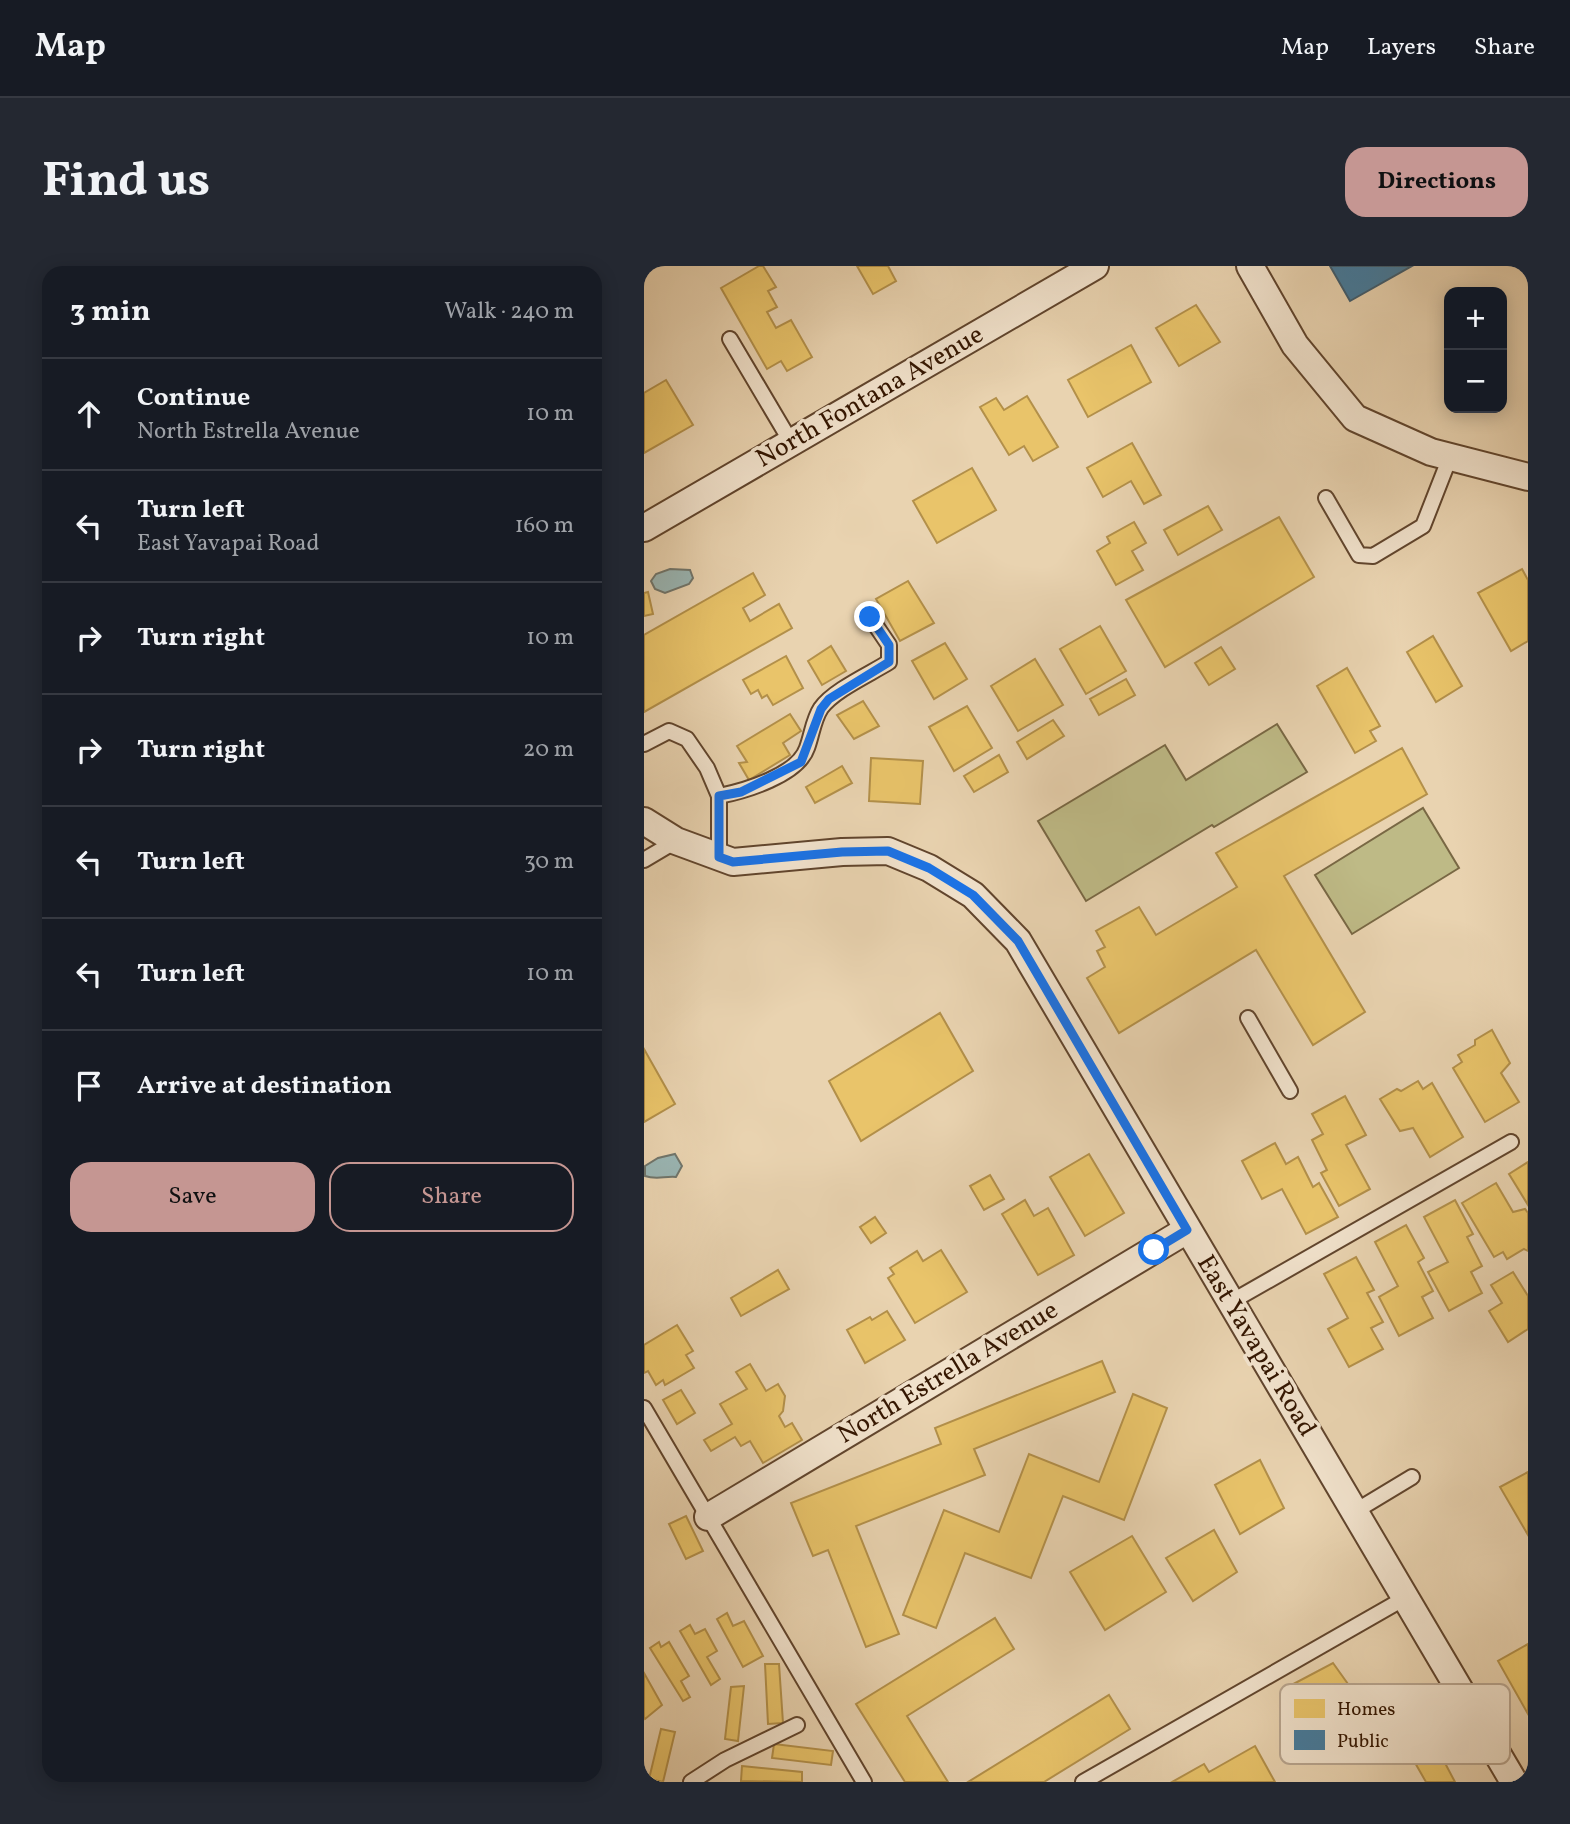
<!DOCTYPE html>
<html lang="en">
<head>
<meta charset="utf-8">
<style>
  :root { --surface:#171b24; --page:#242831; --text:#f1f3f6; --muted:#9ea1a6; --line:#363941; --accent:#c59692 }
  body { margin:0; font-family:Vollkorn,serif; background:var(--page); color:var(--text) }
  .controls { position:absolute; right:21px; top:21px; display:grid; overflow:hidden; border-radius:14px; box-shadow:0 4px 18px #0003 }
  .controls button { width:63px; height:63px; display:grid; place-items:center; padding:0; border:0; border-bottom:2px solid var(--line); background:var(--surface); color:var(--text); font:35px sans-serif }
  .stop { position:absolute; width:21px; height:21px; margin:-16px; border:5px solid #1a73e8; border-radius:50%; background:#fff }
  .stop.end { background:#1a73e8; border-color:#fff; box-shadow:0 2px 7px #0008 }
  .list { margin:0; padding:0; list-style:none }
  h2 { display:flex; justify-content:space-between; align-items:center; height:91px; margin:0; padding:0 28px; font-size:30px }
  h2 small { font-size:23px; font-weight:400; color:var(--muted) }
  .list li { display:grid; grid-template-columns:46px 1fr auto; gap:21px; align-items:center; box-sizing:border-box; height:112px; padding:0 28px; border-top:2px solid var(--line) }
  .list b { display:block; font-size:26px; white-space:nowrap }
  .list p { margin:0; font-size:23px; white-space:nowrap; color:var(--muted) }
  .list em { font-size:23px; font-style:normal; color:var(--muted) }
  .actions { display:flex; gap:14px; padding:21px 28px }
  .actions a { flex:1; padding:16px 0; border:2px solid var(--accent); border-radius:21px; text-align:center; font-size:24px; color:var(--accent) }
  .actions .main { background:var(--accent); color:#111 }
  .icon { flex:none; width:38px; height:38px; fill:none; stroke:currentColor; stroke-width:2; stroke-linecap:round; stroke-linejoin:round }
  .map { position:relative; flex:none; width:884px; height:1516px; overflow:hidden; border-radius:21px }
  header { display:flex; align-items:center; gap:42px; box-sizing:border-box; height:98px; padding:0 35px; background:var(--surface); border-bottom:2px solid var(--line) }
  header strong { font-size:33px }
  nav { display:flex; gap:38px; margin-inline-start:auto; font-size:24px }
  .intro { display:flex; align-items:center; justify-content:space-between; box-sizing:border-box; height:168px; padding:0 42px }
  h1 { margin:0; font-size:49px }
  .button { padding:18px 32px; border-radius:21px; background:var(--accent); color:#111; font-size:24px; font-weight:700 }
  main { display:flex; gap:42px; padding:0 42px }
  aside { flex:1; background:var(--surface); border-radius:21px; box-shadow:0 4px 18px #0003 }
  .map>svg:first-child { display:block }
  .green { fill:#beba86; stroke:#796844; stroke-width:2 }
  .water { fill:#9ab6b4; stroke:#71766c; stroke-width:2 }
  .homes { fill:#e9c46a; stroke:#b3904a; stroke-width:2 }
  .public { fill:#457b9d; stroke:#405d6e; stroke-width:2 }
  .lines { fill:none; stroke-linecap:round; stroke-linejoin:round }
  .service-casing { stroke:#61452d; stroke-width:18 }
  .minor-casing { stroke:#61452d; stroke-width:30 }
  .service { stroke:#f1e2cc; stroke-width:14 }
  .minor { stroke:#f1e2cc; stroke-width:26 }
  .route { stroke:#1a73e8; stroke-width:9 }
  .labels { text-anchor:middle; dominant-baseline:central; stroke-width:7; stroke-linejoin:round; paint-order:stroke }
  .street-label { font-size:26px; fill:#341601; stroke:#f1e2cc }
  .key { fill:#f1e2cc; stroke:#b8a58f; stroke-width:2 }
  .key-label { font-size:19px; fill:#341601 }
</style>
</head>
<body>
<header>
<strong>Map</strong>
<nav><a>Map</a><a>Layers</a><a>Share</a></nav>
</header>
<div class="intro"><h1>Find us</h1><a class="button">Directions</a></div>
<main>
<aside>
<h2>3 min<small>Walk · 240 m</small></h2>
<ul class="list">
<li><svg class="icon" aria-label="ahead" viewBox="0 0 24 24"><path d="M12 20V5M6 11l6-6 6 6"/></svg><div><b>Continue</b><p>North Estrella Avenue</p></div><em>10 m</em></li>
<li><svg class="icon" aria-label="left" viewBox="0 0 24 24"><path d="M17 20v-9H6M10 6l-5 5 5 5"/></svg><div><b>Turn left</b><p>East Yavapai Road</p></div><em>160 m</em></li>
<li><svg class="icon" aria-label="right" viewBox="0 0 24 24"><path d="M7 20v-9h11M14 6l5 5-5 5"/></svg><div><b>Turn right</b></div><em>10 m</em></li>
<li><svg class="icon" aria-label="right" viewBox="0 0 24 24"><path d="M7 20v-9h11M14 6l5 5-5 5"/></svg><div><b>Turn right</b></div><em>20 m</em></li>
<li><svg class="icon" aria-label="left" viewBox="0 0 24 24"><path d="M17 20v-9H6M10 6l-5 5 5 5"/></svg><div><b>Turn left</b></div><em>30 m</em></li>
<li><svg class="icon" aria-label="left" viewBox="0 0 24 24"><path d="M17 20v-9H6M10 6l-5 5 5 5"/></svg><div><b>Turn left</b></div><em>10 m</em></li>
<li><svg class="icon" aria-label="arrive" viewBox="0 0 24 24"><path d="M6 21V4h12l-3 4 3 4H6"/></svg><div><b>Arrive at destination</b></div></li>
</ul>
<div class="actions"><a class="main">Save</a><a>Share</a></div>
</aside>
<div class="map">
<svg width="884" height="1516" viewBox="0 0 884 1516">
  <rect width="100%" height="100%" fill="#e9d3b0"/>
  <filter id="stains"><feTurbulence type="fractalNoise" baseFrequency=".00286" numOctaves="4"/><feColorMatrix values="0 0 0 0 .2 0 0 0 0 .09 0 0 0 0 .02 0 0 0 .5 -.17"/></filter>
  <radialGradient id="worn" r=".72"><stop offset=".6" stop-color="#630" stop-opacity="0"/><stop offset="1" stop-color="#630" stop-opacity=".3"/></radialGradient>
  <g class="green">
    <polygon points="633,458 663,506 570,561 568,559 442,635 394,555 521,479 542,514"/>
    <polygon points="779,542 815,602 708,668 671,609"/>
  </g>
  <g class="water">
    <polygon points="26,303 46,304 49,312 45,318 21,327 11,323 7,315 12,308"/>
    <path d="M31 888 38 900 32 911C21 910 12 914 1 910V900L14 892Z"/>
  </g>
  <g class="homes">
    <polygon points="115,0 119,0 132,21 124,25 133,41 123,46 132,62 147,54 168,91 143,105 137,95 123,103 77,22"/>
    <polygon points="213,0 244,0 252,15 229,28"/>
    <polygon points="552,39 576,76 535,100 512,62"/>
    <polygon points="487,79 507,116 444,151 424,114"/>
    <polygon points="22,114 49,159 0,187 0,127"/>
    <polygon points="383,130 414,181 389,195 380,180 365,189 336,141 352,132 360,144"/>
    <polygon points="488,177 517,229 500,238 487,215 459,231 443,202"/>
    <polygon points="328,202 352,244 293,277 269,235"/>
    <polygon points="564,240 578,264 534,289 520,264"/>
    <polygon points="635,251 670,311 521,401 482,334"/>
    <polygon points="490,256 502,277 488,285 499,304 472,319 453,285 466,277 463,271"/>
    <polygon points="878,303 884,314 884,375 867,385 834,327"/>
    <polygon points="109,307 121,329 99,342 106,355 135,338 148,362 0,446 0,369"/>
    <polygon points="264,315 290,357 256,375 232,333"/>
    <polygon points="4,326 9,348 0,350 0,327"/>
    <polygon points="456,360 482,405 442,428 416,383"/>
    <polygon points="789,370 818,420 792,436 763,386"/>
    <polygon points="301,377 323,413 290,433 268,395"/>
    <polygon points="187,380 202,405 178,419 164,395"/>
    <polygon points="577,381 591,403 565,419 551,397"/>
    <polygon points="142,390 159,422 129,439 123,429 118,432 114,424 107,428 99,414"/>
    <polygon points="391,393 419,439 374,465 347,420"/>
    <polygon points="703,402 736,460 726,465 732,475 711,487 673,420"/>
    <polygon points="482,413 491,429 455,449 446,433"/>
    <polygon points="219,435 235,460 210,473 193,449"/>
    <polygon points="323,440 348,482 310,505 285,461"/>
    <polygon points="146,448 157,465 139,477 146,489 105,514 95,497 103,496 93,480"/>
    <polygon points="409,454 420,470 383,493 373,476"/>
    <polygon points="758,482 783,528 640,610 721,746 669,779 612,684 475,767 443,712 461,701 453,685 461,681 452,665 495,641 512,669 593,621 572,587"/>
    <polygon points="355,489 364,506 330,526 320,510"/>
    <polygon points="227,492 279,495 276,538 225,535"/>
    <polygon points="198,500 208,517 171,537 162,521"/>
    <polygon points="296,747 329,805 217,875 185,815"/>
    <polygon points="848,764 866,797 857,807 875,836 841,856 809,802 818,796 814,789 831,779 831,774"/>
    <polygon points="0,783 31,838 0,856"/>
    <polygon points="774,815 779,823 788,817 819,871 786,891 769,862 756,865 736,833 753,823 757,825"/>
    <polygon points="701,830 722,869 702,879 726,923 695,940 677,907 683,904 668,874 679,868 668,848"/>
    <polygon points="631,877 642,898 654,891 669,921 675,917 694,951 662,968 638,923 618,933 598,895"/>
    <polygon points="445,888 480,947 441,970 406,911"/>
    <polygon points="884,896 884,939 865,908"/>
    <polygon points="346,909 360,933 340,944 326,920"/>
    <polygon points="852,917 869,946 881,943 884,947 884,985 880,983 863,993 859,986 850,991 818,937"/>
    <polygon points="381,934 390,950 404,942 430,989 394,1009 358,948"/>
    <polygon points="811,934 829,968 823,971 838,1000 827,1006 838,1027 805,1045 784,1006 804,996 780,951"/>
    <polygon points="231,951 242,967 227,977 216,961"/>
    <polygon points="762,959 780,992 774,996 789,1025 778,1031 789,1052 755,1070 735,1031 754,1020 731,976"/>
    <polygon points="297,984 323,1026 271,1057 244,1012 250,1008 246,1002 273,985 279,995"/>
    <polygon points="712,991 730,1024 723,1027 739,1056 727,1062 739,1083 705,1101 684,1063 704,1052 680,1008"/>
    <polygon points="134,1004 145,1023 97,1050 87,1032"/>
    <polygon points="869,1006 884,1030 884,1063 864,1076 845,1045 858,1037 847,1019"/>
    <polygon points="243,1045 261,1074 221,1097 203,1064 226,1051 228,1054"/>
    <polygon points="33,1059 49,1085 42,1089 50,1102 21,1119 19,1114 12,1119 4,1105 0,1107 0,1079"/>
    <polygon points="458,1095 471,1126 330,1183 341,1209 212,1260 255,1368 222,1381 184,1284 169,1290 147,1237 297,1178 291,1162"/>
    <polygon points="106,1098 122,1125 134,1118 141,1130 139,1145 135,1150 141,1161 148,1157 158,1174 119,1197 106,1175 97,1180 91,1171 67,1185 60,1174 88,1158 76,1138 103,1123 92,1106"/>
    <polygon points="37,1124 51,1147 33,1158 19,1134"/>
    <polygon points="489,1128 523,1142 480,1254 419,1230 387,1312 321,1287 292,1362 259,1349 300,1244 355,1266 385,1188 455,1216"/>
    <polygon points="616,1194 640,1242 596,1268 571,1219"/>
    <polygon points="884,1206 884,1269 856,1221"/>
    <polygon points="42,1250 59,1285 42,1293 25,1258"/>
    <polygon points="570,1264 593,1306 549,1335 522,1292"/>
    <polygon points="488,1270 522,1326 461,1364 426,1306"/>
    <polygon points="83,1347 89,1360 100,1355 119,1390 99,1401 73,1353"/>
    <polygon points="351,1352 370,1383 263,1450 304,1516 261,1516 212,1438"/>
    <polygon points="46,1359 51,1368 61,1363 73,1385 63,1391 76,1413 67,1419 36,1365"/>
    <polygon points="15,1376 17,1381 25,1376 45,1410 37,1415 46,1431 39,1435 6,1382"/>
    <polygon points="884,1378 884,1448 854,1395"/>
    <polygon points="689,1397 714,1432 662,1466 638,1424"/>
    <polygon points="121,1398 135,1398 139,1457 124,1458"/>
    <polygon points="0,1407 18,1439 1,1453 0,1451"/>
    <polygon points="100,1420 94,1475 81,1473 87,1421"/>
    <polygon points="465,1429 486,1463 400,1516 324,1516"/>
    <polygon points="17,1463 31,1466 19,1516 5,1513"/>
    <polygon points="130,1478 189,1485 187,1499 128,1492"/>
    <polygon points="611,1480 631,1516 528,1516 560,1498 565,1506"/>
    <polygon points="792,1480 811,1516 782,1516 770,1495"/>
    <polygon points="98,1500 158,1506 158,1516 97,1515"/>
  </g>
  <polygon class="public" points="686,0 768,0 706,35"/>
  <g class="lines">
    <defs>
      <g id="service">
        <polyline points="86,73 147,176"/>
        <polyline points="682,232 715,289 729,290 779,260 806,191"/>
        <polyline points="0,478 25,465 43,473 63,502 75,530 75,591"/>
        <path d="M75 530C101 525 154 509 163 482 168 469 169 454 177 442 190 424 226 408 245 396V379L226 351"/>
        <polyline points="0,594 32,575"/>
        <polyline points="604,752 646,825"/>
        <polyline points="585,1037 867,876"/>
        <polyline points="0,1142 220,1516"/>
        <polyline points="710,1246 768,1211"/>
        <polyline points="47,1516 81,1494 153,1459"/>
        <polyline points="439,1516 761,1332"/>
      </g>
      <g id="minor">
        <polyline points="606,0 651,79 711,152 787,186 884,211"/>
        <polyline points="0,262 451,0"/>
        <polyline points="0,555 32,575 89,596 198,586 244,585 285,602 329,629 374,675 870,1516"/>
        <polyline points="64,1251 543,964"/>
      </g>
    </defs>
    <use href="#service" class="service-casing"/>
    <use href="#minor" class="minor-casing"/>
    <use href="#service" class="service"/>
    <use href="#minor" class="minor"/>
  </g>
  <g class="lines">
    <polyline class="route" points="226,351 245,379 245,396 185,433 177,443 157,496 97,526 75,530 75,591 89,596 198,586 244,585 285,602 329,629 374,675 543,964 510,984"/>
  </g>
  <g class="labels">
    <g class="street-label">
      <text transform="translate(226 131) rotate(-30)">North Fontana Avenue</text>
      <text transform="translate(612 1080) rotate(59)">East Yavapai Road</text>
      <text transform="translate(304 1107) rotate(-31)">North Estrella Avenue</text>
    </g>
  </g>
  <rect x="636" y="1418" width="230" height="80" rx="10" class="key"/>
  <rect x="650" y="1433" width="31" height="19" fill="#e9c46a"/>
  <rect x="650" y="1464" width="31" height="20" fill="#457b9d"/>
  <g class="key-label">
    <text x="693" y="1449">Homes</text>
    <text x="693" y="1481">Public</text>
  </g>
  <rect width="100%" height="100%" filter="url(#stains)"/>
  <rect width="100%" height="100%" fill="url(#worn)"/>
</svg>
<div class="controls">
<button>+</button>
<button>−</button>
</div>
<div class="stop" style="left:510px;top:984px"></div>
<div class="stop end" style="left:226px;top:351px"></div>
</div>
</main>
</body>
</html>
